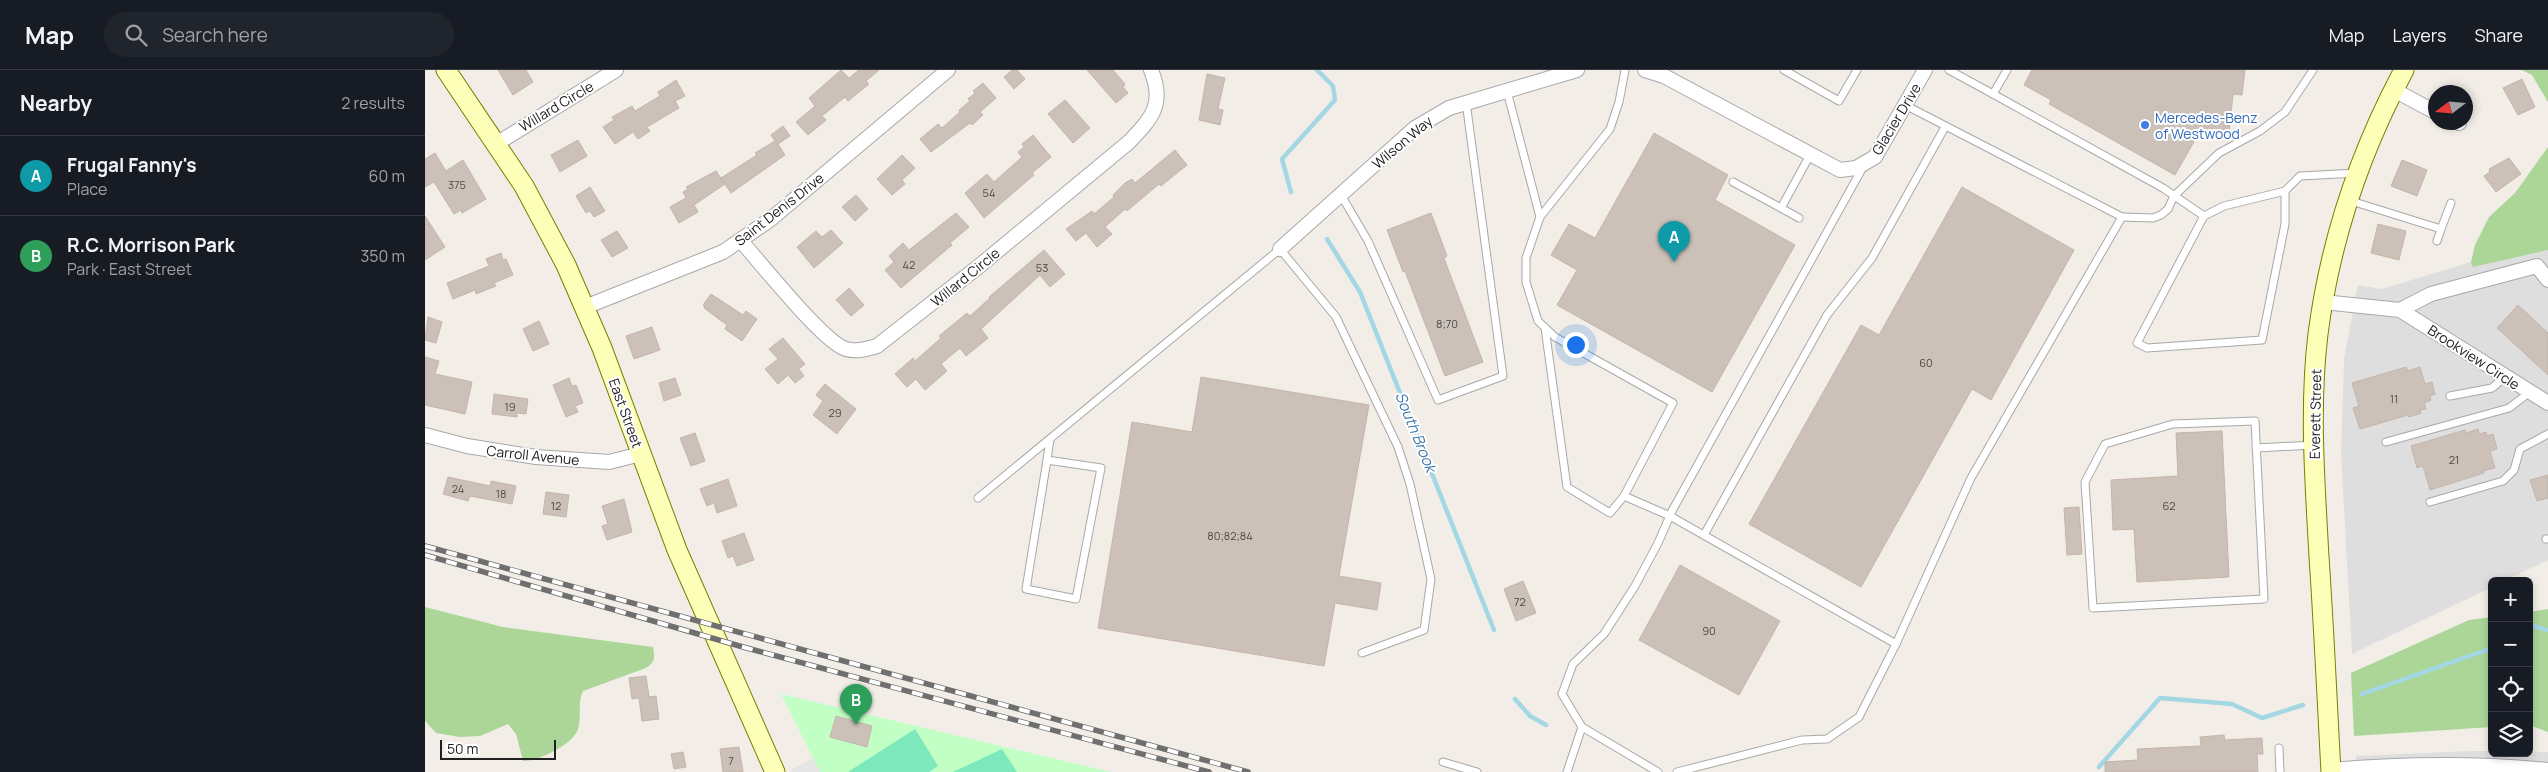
<!DOCTYPE html>
<html lang="en">
<head>
<meta charset="utf-8">
<style>
  :root { --surface:#171b24; --page:#20242c; --text:#f1f3f6; --muted:#9ea1a6; --line:#363941; --accent:#0b8043 }
  body { margin:0; font-family:Manrope,sans-serif; background:var(--page); color:var(--text) }
  .controls { position:absolute; right:15px; bottom:15px; display:grid; overflow:hidden; border-radius:8px; box-shadow:0 2px 8px #0003 }
  .controls button { width:45px; height:45px; display:grid; place-items:center; padding:0; border:0; border-bottom:1px solid var(--line); background:var(--surface); color:var(--text); font:25px sans-serif }
  .compass { position:absolute; left:2003px; top:15px; width:45px; height:45px; border-radius:50%; background:var(--surface); box-shadow:0 2px 8px #0003; rotate:254deg }
  .scale { position:absolute; left:15px; bottom:12px; width:116px; box-sizing:border-box; padding-left:5px; border:2px solid #212121; border-top:0; font-size:14px; line-height:18px; white-space:nowrap; color:#212121; -webkit-text-stroke:4px #fff; paint-order:stroke }
  .you { position:absolute; left:1150px; top:274px; width:18px; height:18px; margin:-12px; border:4px solid #fff; border-radius:50%; background:#1a73e8; box-shadow:0 0 0 8px #1a73e833 }
  .badge { display:grid; place-items:center; width:32px; height:32px; border-radius:50%; background:var(--accent); color:#fff; font-size:16px; font-weight:700 }
  .pin { position:absolute; translate:-50% -41px; filter:drop-shadow(0 1px 2px #0008) }
  .pin::after { content:''; position:absolute; top:26px; width:18px; height:15px; background:inherit; clip-path:polygon(0 0,100% 0,50% 100%) }
  .list { margin:0; padding:0; list-style:none }
  h2 { display:flex; justify-content:space-between; align-items:center; height:65px; margin:0; padding:0 20px; font-size:21px }
  h2 small { font-size:16px; font-weight:400; color:var(--muted) }
  .list li { display:grid; grid-template-columns:32px 1fr auto; gap:15px; align-items:center; box-sizing:border-box; height:80px; padding:0 20px; border-top:1px solid var(--line) }
  .list b { display:block; font-size:19px; white-space:nowrap }
  .list p { margin:0; font-size:16px; white-space:nowrap; color:var(--muted) }
  .list em { font-size:16px; font-style:normal; color:var(--muted) }
  .icon { flex:none; width:28px; height:28px; fill:none; stroke:currentColor; stroke-width:2; stroke-linecap:round; stroke-linejoin:round }
  .map { position:relative; flex:none; width:2123px; height:702px; overflow:hidden }
  header { display:flex; align-items:center; gap:30px; box-sizing:border-box; height:70px; padding:0 25px; background:var(--surface); border-bottom:1px solid var(--line) }
  header strong { font-size:24px }
  nav { display:flex; gap:28px; margin-inline-start:auto; font-size:18px }
  .search { width:350px; height:45px; background:var(--page); display:flex; align-items:center; gap:12px; box-sizing:border-box; padding:0 18px; border-radius:28px; color:var(--muted); font-size:19px }
  main { display:flex }
  aside { flex:1; background:var(--surface) }
  .map>svg:first-child { display:block }
  .residential { fill:#dfdede }
  .forest { fill:#abd698 }
  .park { fill:#c2ffc5 }
  .pitch { fill:#7ee8bd }
  .parking { fill:#e5e5e5 }
  .lines { fill:none; stroke-linecap:round; stroke-linejoin:round }
  .stream { stroke:#a4d7e4; stroke-width:4.5 }
  .building { fill:#cbc1b9; stroke:#c6b4a8 }
  .service-casing { stroke:#a8a8a8; stroke-width:9 }
  .minor-casing { stroke:#a8a8a8; stroke-width:16 }
  .secondary-casing { stroke:#758000; stroke-width:21 }
  .service { stroke:#fff; stroke-width:7 }
  .minor { stroke:#fff; stroke-width:14 }
  .secondary { stroke:#fdffb8; stroke-width:19 }
  .rail-casing { stroke:#6f6f6f; stroke-width:5.5 }
  .rail { stroke:#fff; stroke-width:4; stroke-dasharray:11; stroke-linecap:butt }
  .shop-dot { fill:#3f7fe0; stroke:#fff; stroke-width:2 }
  .labels { text-anchor:middle; dominant-baseline:central; stroke-width:4; stroke-linejoin:round; paint-order:stroke }
  .number-label { font-size:11px; fill:#4c4947 }
  .street-label { font-size:14px; fill:#212121; stroke:#fff }
  .shop-label { font-size:14px; fill:#366cbe; stroke:#fff; text-anchor:start }
  .water-label { font-size:15px; font-style:italic; fill:#3d77ab; stroke:#fff }
</style>
</head>
<body>
<header>
<strong>Map</strong>
<div class="search"><svg class="icon" aria-label="search" viewBox="0 0 24 24"><circle cx="10" cy="10" r="6"/><path d="M15 15l6 6"/></svg>Search here</div>
<nav><a>Map</a><a>Layers</a><a>Share</a></nav>
</header>
<main>
<aside>
<h2>Nearby<small>2 results</small></h2>
<ul class="list">
<li><span class="badge" style="background:#0f9aa8">A</span><div><b>Frugal Fanny's</b><p>Place</p></div><em>60 m</em></li>
<li><span class="badge" style="background:#2e9e5b">B</span><div><b>R.C. Morrison Park</b><p>Park · East Street</p></div><em>350 m</em></li>
</ul>
</aside>
<div class="map">
<svg width="2123" height="702" viewBox="0 0 2123 702">
  <rect width="100%" height="100%" fill="#f2eee7"/>
  <g class="residential">
    <polygon points="2123,177 2123,490 2079,511 2067,511 2067,517 1927,584 1916,384 1919,289 1933,215 1957,219 2046,192"/>
    <polygon points="2045,681 2067,681 2067,683 2123,682 2123,702 1932,702 1931,686"/>
  </g>
  <g class="forest">
    <polygon points="2097,0 2123,0 2123,32 2107,5"/>
    <polygon points="2123,77 2123,180 2048,197 2046,192 2050,175 2064,147 2090,123"/>
    <path d="M0 537 78 557 228 577C230 588 230 592 221 598L158 621C152 634 157 646 153 659 149 674 112 692 98 691L91 664 83 654 55 666 35 667 11 663 0 651Z"/>
    <polygon points="2123,539 2123,662 2104,655 2104,542"/>
    <polygon points="2067,547 2067,657 1929,666 1926,603 2044,550"/>
  </g>
  <polygon class="park" points="356,624 686,702 395,702"/>
  <g class="pitch">
    <polygon points="490,659 513,696 504,702 423,702"/>
    <polygon points="577,679 592,702 528,702"/>
  </g>
  <polygon class="parking" points="388,688 395,702 366,702 366,700"/>
  <g class="lines">
    <g class="stream">
      <polyline points="866,122 857,89 910,30 908,16 892,0"/>
      <polyline points="902,169 935,222 1069,560"/>
      <polyline points="2104,555 2123,560"/>
      <polyline points="1937,624 2067,578"/>
      <polyline points="1090,629 1105,646 1121,655"/>
      <polyline points="1674,697 1735,628 1807,634 1837,648 1878,635"/>
    </g>
  </g>
  <g class="building">
    <polygon points="73,0 101,0 108,12 88,25"/>
    <polygon points="416,0 424,8 434,0 454,0 441,11 444,14 423,31 420,27 397,46 401,50 383,65 371,52 390,36 384,28"/>
    <polygon points="587,0 592,0 600,9 589,19 579,7"/>
    <polygon points="662,0 688,0 700,14 698,17 703,23 691,33"/>
    <polygon points="1607,0 1820,0 1817,25 1808,24 1804,63 1775,61 1750,105 1624,34 1626,30 1599,15"/>
    <polygon points="782,4 800,8 793,39 798,40 795,55 774,50"/>
    <polygon points="2097,9 2110,37 2093,45 2078,18"/>
    <polygon points="251,10 260,26 250,31 254,38 222,57 225,61 213,69 208,62 190,74 178,57 189,50 187,47 207,36 210,41 235,26 233,22"/>
    <polygon points="558,13 571,28 555,42 558,45 547,55 545,53 506,82 495,69 513,54 517,58 535,42 534,40 545,31 543,29 550,23 548,21"/>
    <polygon points="640,30 665,58 648,73 623,44"/>
    <polygon points="358,56 365,66 353,74 360,85 306,123 296,108 332,85 330,83 350,71 346,65"/>
    <polygon points="1229,63 1303,105 1290,130 1370,175 1287,322 1132,235 1152,200 1126,185 1144,154 1170,168"/>
    <polygon points="608,65 626,87 607,103 609,105 559,148 540,123 562,104 569,112 597,87 593,82 599,77 597,74"/>
    <polygon points="153,70 162,86 135,102 126,85"/>
    <polygon points="750,80 762,95 736,116 734,114 702,141 700,139 680,157 687,164 672,177 661,163 651,171 641,159 667,141 669,144 689,127 688,125 700,113 707,109 710,113"/>
    <polygon points="10,83 21,101 38,90 61,129 37,143 36,140 29,144 9,112 0,117 0,89"/>
    <polygon points="477,85 490,98 477,110 480,114 467,125 452,109"/>
    <polygon points="2084,88 2096,104 2071,122 2059,106 2065,102 2064,99"/>
    <polygon points="1977,90 2002,100 1992,126 1966,116"/>
    <polygon points="291,101 300,114 269,135 273,142 254,153 245,137 261,128 258,122 263,119 261,117"/>
    <polygon points="165,117 180,141 169,147 165,141 161,143 151,126"/>
    <polygon points="1537,117 1649,180 1566,330 1547,319 1436,517 1324,454 1436,255 1454,265"/>
    <polygon points="431,125 443,139 430,151 417,137"/>
    <polygon points="531,143 544,157 525,173 527,175 476,218 460,200 469,192 464,186 478,173 484,180"/>
    <polygon points="1006,143 1022,186 1019,188 1058,292 1020,306 980,201 978,202 962,160"/>
    <polygon points="0,146 20,177 0,190"/>
    <polygon points="1953,154 1981,161 1974,190 1946,183"/>
    <polygon points="406,160 418,173 389,198 372,177 391,161 397,167"/>
    <polygon points="192,161 203,178 187,187 176,170"/>
    <polygon points="619,180 640,204 625,217 615,205 556,259 563,268 541,286 535,278 516,294 522,301 500,320 491,309 482,317 470,304 488,288 490,291 516,268 514,266 542,243 545,246 565,228 564,227"/>
    <polygon points="76,183 78,190 81,189 88,205 69,213 71,216 51,224 50,220 28,229 22,213 64,196 61,189"/>
    <polygon points="424,218 439,235 426,246 411,230"/>
    <polygon points="286,224 318,245 321,241 332,249 317,271 300,259 302,255 279,238 280,236 278,235"/>
    <polygon points="2093,235 2123,263 2123,305 2072,258"/>
    <polygon points="3,247 17,252 11,273 0,270"/>
    <polygon points="114,251 124,274 108,281 98,259"/>
    <polygon points="227,257 235,280 209,289 201,266"/>
    <polygon points="358,268 380,294 374,299 379,306 370,313 363,305 353,314 340,299 353,289 344,279"/>
    <polygon points="0,287 14,291 10,304 47,312 40,344 0,335"/>
    <polygon points="1981,297 1983,301 1995,297 2000,314 2007,312 2010,324 2005,326 2006,330 1999,333 2001,339 1995,340 1996,343 1984,347 1983,345 1935,359 1928,338 1934,336 1927,313"/>
    <polygon points="776,307 944,335 914,506 956,513 952,540 910,533 899,596 673,558 707,352 767,362"/>
    <polygon points="144,308 147,316 151,315 158,333 150,336 153,342 141,347 128,315"/>
    <polygon points="250,308 256,325 239,331 234,313"/>
    <polygon points="400,314 431,339 412,364 388,345 398,331 391,325"/>
    <polygon points="69,324 103,329 101,344 92,343 92,347 67,344"/>
    <polygon points="2053,359 2054,364 2061,362 2062,366 2068,364 2072,379 2065,381 2070,398 2058,401 2059,403 2005,420 1998,396 1992,398 1986,376 2040,360 2041,363"/>
    <polygon points="1797,361 1804,507 1712,512 1709,459 1688,460 1686,410 1753,406 1751,363"/>
    <polygon points="270,363 280,391 266,396 255,368"/>
    <polygon points="2123,405 2123,428 2112,431 2105,410"/>
    <polygon points="23,407 65,416 66,411 91,416 87,434 45,426 43,431 18,424"/>
    <polygon points="303,409 312,436 292,443 289,433 282,436 275,419"/>
    <polygon points="121,422 144,425 141,447 118,444"/>
    <polygon points="199,429 207,462 182,470 177,456 183,454 177,436"/>
    <polygon points="1654,437 1657,484 1642,485 1639,438"/>
    <polygon points="319,463 329,490 312,496 308,486 303,488 297,471"/>
    <polygon points="1255,495 1355,551 1314,625 1214,570"/>
    <polygon points="1098,511 1111,543 1091,551 1079,519"/>
    <polygon points="221,606 224,627 231,626 234,649 217,651 214,628 207,629 204,608"/>
    <polygon points="411,646 447,656 442,677 405,667"/>
    <polygon points="1799,665 1800,670 1837,668 1838,684 1832,684 1833,702 1680,702 1680,692 1713,690 1712,679 1776,676 1775,667"/>
    <polygon points="314,677 318,702 298,702 295,679"/>
    <polygon points="258,682 261,697 249,699 246,684"/>
  </g>
  <g class="lines">
    <defs>
      <g id="service">
        <polyline points="1200,0 1194,32 1185,59 1115,147 1101,188 1101,212 1113,251 1130,267 1248,333 1199,426 1245,446 1471,574 1546,408 1697,147 1480,35"/>
        <polyline points="1359,0 1414,31 1432,0"/>
        <polyline points="1524,0 1568,24"/>
        <polyline points="1582,0 1568,24 1738,118 1779,146 1712,273 1722,278 1837,270 1860,154 1860,121 1875,106 1932,103"/>
        <polyline points="1082,21 1115,147"/>
        <polyline points="1308,112 1356,138 1385,85"/>
        <polyline points="916,125 943,171 1013,330 1078,306 1041,32"/>
        <polyline points="1923,130 2016,159 2012,171"/>
        <polyline points="1356,138 1374,148"/>
        <polyline points="1779,146 1799,136 1860,121"/>
        <polyline points="1697,147 1728,148 1736,145 1743,139 1749,126 1794,83 1835,61 1860,42 1888,0"/>
        <polyline points="2016,159 2026,133"/>
        <polyline points="1120,258 1142,417 1185,443 1199,426"/>
        <polyline points="2025,326 2067,318 2081,306"/>
        <polygon points="1830,351 1839,529 1668,538 1660,412 1680,374 1748,354"/>
        <polyline points="1961,372 2084,338 2105,322"/>
        <polyline points="1831,378 1888,375"/>
        <polyline points="622,390 676,398 651,529 601,519 622,390 625,369"/>
        <polyline points="553,428 855,179 911,247 973,377 985,414 1006,509 999,560 937,583"/>
        <polyline points="2005,432 2078,411 2089,400 2095,379 2123,364"/>
        <polyline points="1279,465 1402,245 1447,188 1520,57"/>
        <polyline points="2121,469 2123,469"/>
        <polyline points="1854,678 1855,702"/>
        <polyline points="1018,692 1052,702"/>
        <polyline points="1142,702 1157,657"/>
        <polyline points="1233,702 1157,657 1137,624 1148,594 1179,564 1210,516 1233,473 1247,441 1438,97"/>
        <polyline points="1252,702 1377,670 1402,669 1434,647 1471,574"/>
      </g>
      <g id="minor">
        <polyline points="1220,0 1239,6 1415,100 1431,98 1450,87 1500,0"/>
        <polyline points="1969,20 2010,42"/>
        <polyline points="2032,52 2034,53"/>
        <polyline points="71,74 191,0"/>
        <path d="M316 171C335 192 399 273 421 279 432 282 442 279 452 276L553 197 704 72C727 48 740 34 726 0"/>
        <polyline points="855,179 990,58 1024,38 1152,0"/>
        <polyline points="2123,210 2112,196 2006,224 1975,240 2123,333"/>
        <polyline points="1898,232 1975,240"/>
        <polyline points="160,237 298,182 346,149 523,0"/>
        <polyline points="0,365 42,376 111,387 184,392 216,384"/>
        <path d="M1906 700C1977 694 2052 693 2123 700"/>
      </g>
      <g id="secondary">
        <polyline points="21,0 99,116 141,195 177,278 252,480 350,702"/>
        <path d="M1906 702C1902 630 1899 559 1894 487 1890 413 1884 338 1893 264 1905 172 1935 82 1979 0"/>
      </g>
    </defs>
    <use href="#service" class="service-casing"/>
    <use href="#minor" class="minor-casing"/>
    <use href="#secondary" class="secondary-casing"/>
    <use href="#service" class="service"/>
    <use href="#minor" class="minor"/>
    <use href="#secondary" class="secondary"/>
    <defs>
      <g id="rail">
        <polyline points="0,476 823,702"/>
        <polyline points="0,485 318,577 784,702"/>
      </g>
    </defs>
    <use href="#rail" class="rail-casing"/>
    <use href="#rail" class="rail"/>
  </g>
  <circle class="shop-dot" cx="1720" cy="55" r="5"/>
  <g class="labels">
    <g class="number-label">
      <text x="32" y="114">375</text>
      <text x="564" y="122">54</text>
      <text x="484" y="194">42</text>
      <text x="617" y="197">53</text>
      <text x="1022" y="253">8;70</text>
      <text x="1501" y="292">60</text>
      <text x="1969" y="328">11</text>
      <text x="85" y="336">19</text>
      <text x="410" y="342">29</text>
      <text x="2029" y="389">21</text>
      <text x="33" y="418">24</text>
      <text x="76" y="423">18</text>
      <text x="131" y="435">12</text>
      <text x="1744" y="435">62</text>
      <text x="805" y="465">80;82;84</text>
      <text x="1095" y="531">72</text>
      <text x="1284" y="560">90</text>
      <text x="306" y="690">7</text>
    </g>
    <g class="street-label">
      <text transform="translate(131 36) rotate(-31)">Willard Circle</text>
      <text transform="translate(1471 49) rotate(-59)">Glacier Drive</text>
      <text transform="translate(977 72) rotate(-40)">Wilson Way</text>
      <text transform="translate(354 139) rotate(-38)">Saint Denis Drive</text>
      <text transform="translate(540 207) rotate(-39)">Willard Circle</text>
      <text transform="translate(2049 287) rotate(33)">Brookview Circle</text>
      <text transform="translate(201 343) rotate(70)">East Street</text>
      <text transform="translate(1890 344) rotate(-89)">Everett Street</text>
      <text transform="translate(108 385) rotate(6)">Carroll Avenue</text>
    </g>
    <g class="shop-label">
      <text x="1730" y="47">Mercedes-Benz<tspan x="1730" dy="16">of Westwood</tspan></text>
    </g>
    <g class="water-label">
      <text transform="translate(991 362) rotate(68)">South Brook</text>
    </g>
  </g>
</svg>
<div class="controls">
<button>+</button>
<button>−</button>
<button><svg class="icon" aria-label="locate" viewBox="0 0 24 24"><circle cx="12" cy="12" r="6"/><path d="M12 2v4M12 18v4M2 12h4M18 12h4"/></svg></button>
<button><svg class="icon" aria-label="layers" viewBox="0 0 24 24"><path d="M12 4l9 5-9 5-9-5zM3 14l9 5 9-5"/></svg></button>
</div>
<svg class="compass" viewBox="-18 -18 36 36"><path d="M0-13l5 13h-10z" fill="#e53935"/><path d="M0 13l5-13h-10z" fill="#9ea1a6"/></svg>
<div class="scale">50 m</div>
<div class="you"></div>
<div class="pin badge" style="left:1249px;top:192px;background:#0f9aa8">A</div>
<div class="pin badge" style="left:431px;top:655px;background:#2e9e5b">B</div>
</div>
</main>
</body>
</html>
